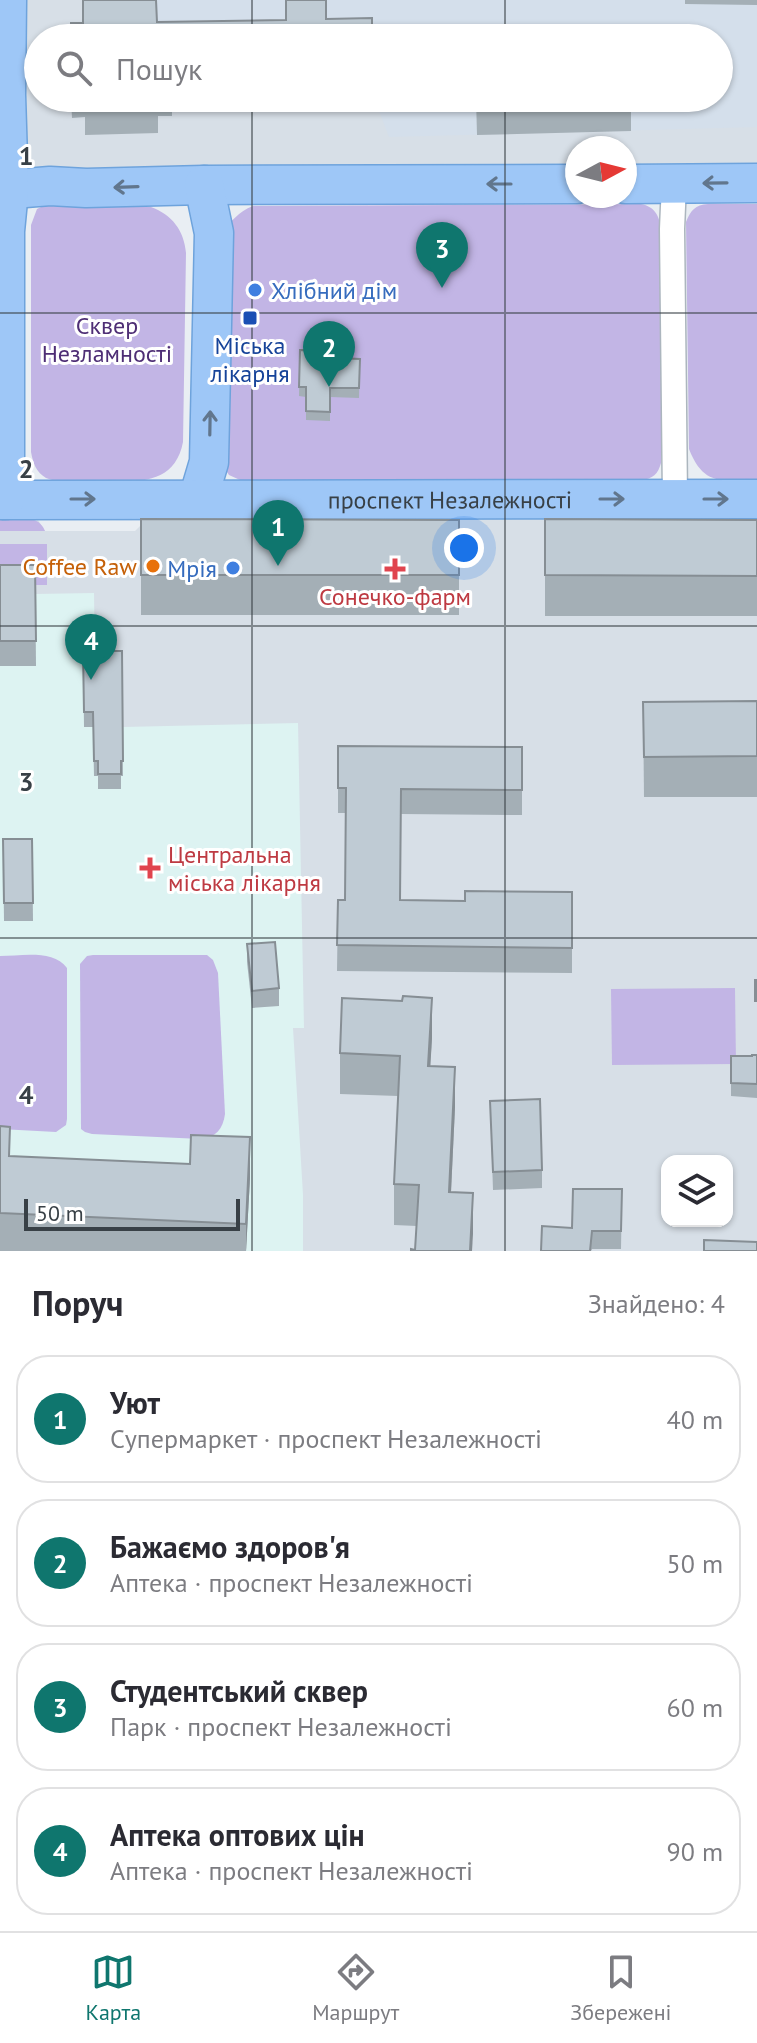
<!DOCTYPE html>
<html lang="uk">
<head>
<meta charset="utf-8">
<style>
  :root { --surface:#fff; --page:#f2f2f3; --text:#2b2b33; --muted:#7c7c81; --line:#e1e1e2; --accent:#0f766e }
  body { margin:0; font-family:"PT Sans",sans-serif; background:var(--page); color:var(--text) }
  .controls { position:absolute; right:24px; bottom:24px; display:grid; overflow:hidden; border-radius:16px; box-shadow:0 2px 6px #0004 }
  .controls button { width:72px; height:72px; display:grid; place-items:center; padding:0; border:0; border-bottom:2px solid var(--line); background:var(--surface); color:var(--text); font:40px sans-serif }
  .compass { position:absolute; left:565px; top:136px; width:72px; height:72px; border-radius:50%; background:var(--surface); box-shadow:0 2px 6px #0004; rotate:83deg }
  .scale { position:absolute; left:24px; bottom:20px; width:216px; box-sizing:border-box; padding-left:8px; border:4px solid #384046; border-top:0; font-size:22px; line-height:28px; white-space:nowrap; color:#384046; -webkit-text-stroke:6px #fff; paint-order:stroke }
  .you { position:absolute; left:464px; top:548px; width:28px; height:28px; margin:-20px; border:6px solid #fff; border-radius:50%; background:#1a73e8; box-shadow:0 0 0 12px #1a73e833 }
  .badge { display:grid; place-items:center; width:52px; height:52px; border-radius:50%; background:var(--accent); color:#fff; font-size:26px; font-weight:700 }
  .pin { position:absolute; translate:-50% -66px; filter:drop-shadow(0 2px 4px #0008) }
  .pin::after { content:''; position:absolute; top:42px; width:28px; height:24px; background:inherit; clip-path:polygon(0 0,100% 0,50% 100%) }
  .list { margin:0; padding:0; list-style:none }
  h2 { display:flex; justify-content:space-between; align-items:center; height:104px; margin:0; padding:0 32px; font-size:34px }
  h2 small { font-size:26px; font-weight:400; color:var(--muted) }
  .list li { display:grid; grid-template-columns:52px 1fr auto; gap:24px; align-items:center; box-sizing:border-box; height:128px; margin:0 16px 16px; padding:0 16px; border:2px solid var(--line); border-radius:32px }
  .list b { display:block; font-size:30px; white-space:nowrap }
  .list p { margin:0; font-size:26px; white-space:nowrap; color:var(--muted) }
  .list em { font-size:26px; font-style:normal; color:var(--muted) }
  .icon { flex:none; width:44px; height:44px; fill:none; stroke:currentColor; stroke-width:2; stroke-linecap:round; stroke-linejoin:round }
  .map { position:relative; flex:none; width:757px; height:1251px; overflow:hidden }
  .search { position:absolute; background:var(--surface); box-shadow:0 2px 6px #0004; left:24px; right:24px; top:24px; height:88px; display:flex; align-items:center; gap:20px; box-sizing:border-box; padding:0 28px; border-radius:44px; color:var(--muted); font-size:30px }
  .sheet { height:680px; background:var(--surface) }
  nav { display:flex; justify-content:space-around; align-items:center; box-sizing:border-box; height:112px; border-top:2px solid var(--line); background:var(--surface); font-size:22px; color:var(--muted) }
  nav a { display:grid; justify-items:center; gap:4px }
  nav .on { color:var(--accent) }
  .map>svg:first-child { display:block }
  .residential { fill:#d7dfe7; fill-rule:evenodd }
  .education { fill:#d4dfeb }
  .medical { fill:#ddf3f2 }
  .green { fill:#c2b5e5 }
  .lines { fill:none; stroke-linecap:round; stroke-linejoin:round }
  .street-casing { stroke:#acb6be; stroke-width:27 }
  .primary-casing { stroke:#6ea3dc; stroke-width:41 }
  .street { stroke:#fff; stroke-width:24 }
  .primary { stroke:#9ec7f7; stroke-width:38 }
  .wall { fill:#a4afb6 }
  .shaded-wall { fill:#868e94 }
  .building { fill:#bfcbd4; stroke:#868e94; stroke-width:2 }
  .oneway { stroke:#61768d }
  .grid { fill:none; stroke:#384046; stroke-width:2; stroke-opacity:0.55 }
  .shop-dot { fill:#3f7fe0; stroke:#fff; stroke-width:3 }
  .transit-dot { fill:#1a4fb4; stroke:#fff; stroke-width:3 }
  .food-dot { fill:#e8710a; stroke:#fff; stroke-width:3 }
  .health-dot { fill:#e0444e; stroke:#fff; stroke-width:3 }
  .labels { text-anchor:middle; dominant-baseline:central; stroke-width:6; stroke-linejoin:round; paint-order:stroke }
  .shop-label { font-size:24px; fill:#366cbe; stroke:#fff; text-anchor:start }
  .park-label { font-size:24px; fill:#4e2e75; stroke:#fff }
  .transit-label { font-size:24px; fill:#164399; stroke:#fff }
  .street-label { font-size:24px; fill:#384046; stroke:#fff }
  .food-label { font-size:24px; fill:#c56008; stroke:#fff; text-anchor:end }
  .health-label { font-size:24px; fill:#be3a42; stroke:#fff }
  .grid-label { font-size:26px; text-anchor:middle; font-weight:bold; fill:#384046; stroke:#fff; stroke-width:6; stroke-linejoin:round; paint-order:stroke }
</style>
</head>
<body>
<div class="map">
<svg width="757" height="1251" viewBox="0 0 757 1251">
  <rect width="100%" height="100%" fill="#e9eef3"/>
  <g class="residential">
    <path d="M0 0H757V165L625 166V148H577V166L0 172ZM38 38H719V98H38Z"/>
    <path d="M757 518V1251H0V519L38 520 45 531H135L142 524 152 519H192L201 534H236L245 519ZM667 1161H727V1221H667Z"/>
  </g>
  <polygon class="education" points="82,0 757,0 757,127 389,137 374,98 719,98 719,38 83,38"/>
  <polygon class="medical" points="0,590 35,594 94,593 95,665 122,666 123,727 298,723 304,1028 293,1028 303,1195 303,1251 0,1251"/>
  <g class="green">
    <path d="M641 204C655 207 659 215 661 229V463C658 474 653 479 641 480H240L229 475 225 469 219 231C232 223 238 211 253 206Z"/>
    <path d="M708 204H757V480C722 480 704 487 689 449L686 222C691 210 695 205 708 204Z"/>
    <path d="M43 206 151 207C172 215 184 230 186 253L183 442C174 490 127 481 90 481 76 481 59 484 46 478 36 472 33 463 31 452V225L37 209Z"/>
    <path d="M0 519C17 519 38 513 45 531H0Z"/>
    <rect x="0" y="544" width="47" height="41"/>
    <path d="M93 955H207L213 960 218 973 225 1114C223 1129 216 1137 201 1139L92 1134 85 1132 81 1129 80 964 87 956Z"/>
    <path d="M0 956C21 956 53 949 67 968V1119L66 1125 56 1132 0 1129Z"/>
    <polygon points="735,988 736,1064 612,1065 611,989"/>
  </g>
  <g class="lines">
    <defs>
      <polyline id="street" points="674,184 672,229 675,498"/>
      <g id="primary">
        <polyline points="625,184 757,183"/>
        <polyline points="0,190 50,186 86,188 204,185 577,184"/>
        <polyline points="198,499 209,462 214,233 204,185"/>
        <path id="s1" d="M0 500 757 499"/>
        <polyline points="5,500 5,231 9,190 6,95 7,0"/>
      </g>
    </defs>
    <use href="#street" class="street-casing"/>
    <use href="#primary" class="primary-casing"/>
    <use href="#street" class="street"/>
    <use href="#primary" class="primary"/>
  </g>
  <g class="wall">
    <polygon points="685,0 757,0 757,5 685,4"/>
    <polygon points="71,98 242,98 172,99 172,116 158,116 158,133 85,135 85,117 72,118"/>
    <polygon points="476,98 631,98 631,131 477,135"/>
    <polygon points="300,350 337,358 360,359 359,398 330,397 330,421 306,420 306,397 299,396"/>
    <polygon points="141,519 459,520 459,615 141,615"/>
    <polygon points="545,519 757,520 757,616 545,616"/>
    <polygon points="0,565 35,565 36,666 0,666"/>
    <polygon points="83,651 122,651 123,776 121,776 121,789 98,789 98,776 94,776 93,727 84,727"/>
    <polygon points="757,701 757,797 644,797 643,702"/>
    <polygon points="338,746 522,747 522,815 401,814 401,900 465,901 572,892 572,973 337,971 338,900 345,900 346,813 338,813"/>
    <polygon points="3,839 32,839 33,921 4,921"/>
    <polygon points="247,944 279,988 279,1006 252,1008 247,962"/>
    <polygon points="432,1038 430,1066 455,1107 451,1192 473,1234 415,1250 417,1226 394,1225 394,1184 398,1096 340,1094 340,1053"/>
    <polygon points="757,1055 757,1098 731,1096 731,1056 752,1056"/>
    <polygon points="490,1101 542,1170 542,1188 493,1190"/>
    <polygon points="0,1126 10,1156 250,1178 246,1251 0,1251"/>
    <polygon points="622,1189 621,1249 592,1249 591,1251 541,1251"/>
  </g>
  <g class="shaded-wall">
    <polygon points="432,998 432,1038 428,1106 428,1066"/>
    <polygon points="455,1067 455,1107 449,1233 449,1192"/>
    <polygon points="250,1137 250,1178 246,1251 246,1224"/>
    <polygon points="473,1193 473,1234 472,1251 470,1251"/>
  </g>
  <g class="building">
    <polygon points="83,0 156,0 157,22 286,20 286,0 326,0 326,19 372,18 372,38 71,38 71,23 83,23"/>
    <polygon points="630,34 630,38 475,38"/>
    <polygon points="85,98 158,98 158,102 85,103"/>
    <polygon points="477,98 631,98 631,99 477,103"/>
    <polygon points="300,350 337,351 337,358 360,359 359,388 330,388 330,412 306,411 306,387 299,387"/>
    <polygon points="141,519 459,520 459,575 141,575"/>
    <polygon points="545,519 757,520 757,576 545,575"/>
    <polygon points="0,565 35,565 36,641 0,641"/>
    <polygon points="83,651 122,651 123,761 121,761 121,774 98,774 98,761 94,761 93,712 84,712"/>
    <polygon points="757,701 757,756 644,757 643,702"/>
    <polygon points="338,746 522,747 522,790 401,789 400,900 465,901 465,891 572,892 572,948 337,945 338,900 345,900 346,788 338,788"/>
    <polygon points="3,839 32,839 33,903 4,903"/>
    <polygon points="275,942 279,988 252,991 247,944"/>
    <rect x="755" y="980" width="2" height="21"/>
    <polygon points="403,996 432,998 428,1066 455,1067 449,1192 473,1193 470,1251 411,1251 411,1249 415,1250 419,1185 394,1184 400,1056 340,1053 342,998 402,1001"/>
    <polygon points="752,1055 757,1055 757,1084 731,1083 731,1056 752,1056"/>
    <polygon points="540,1099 542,1170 493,1172 490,1101"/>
    <polygon points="0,1126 10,1127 9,1156 190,1164 191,1135 250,1137 246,1224 0,1213"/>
    <polygon points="573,1189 622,1189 621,1231 592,1231 590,1251 541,1251 542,1226 572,1228"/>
    <polygon points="704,1240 757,1242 757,1251 704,1251"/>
  </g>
  <defs><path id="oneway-shaft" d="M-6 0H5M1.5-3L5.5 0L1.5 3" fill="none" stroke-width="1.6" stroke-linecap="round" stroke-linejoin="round" transform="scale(2)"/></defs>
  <g class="oneway">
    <use href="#oneway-shaft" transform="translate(715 183) rotate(179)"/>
    <use href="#oneway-shaft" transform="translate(499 184) rotate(180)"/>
    <use href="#oneway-shaft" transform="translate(126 187) rotate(178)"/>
    <use href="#oneway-shaft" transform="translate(210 423) rotate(-89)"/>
    <use href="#oneway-shaft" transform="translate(83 499)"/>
    <use href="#oneway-shaft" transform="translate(612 499)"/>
    <use href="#oneway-shaft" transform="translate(716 499)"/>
  </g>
  <path class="grid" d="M252 0V38M505 0V38M252 98V1251M505 98V1251M0 313H757M0 626H757M0 938H757"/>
  <g class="shop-dot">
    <circle cx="255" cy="290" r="8"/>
    <circle cx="233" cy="568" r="8"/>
  </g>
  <rect class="transit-dot" x="242" y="310" width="16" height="16" rx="4"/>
  <circle class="food-dot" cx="153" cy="566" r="8"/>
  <g class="health-dot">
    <path d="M391 557h8v8h8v8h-8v8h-8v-8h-8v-8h8z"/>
    <path d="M146 856h8v8h8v8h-8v8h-8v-8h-8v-8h8z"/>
  </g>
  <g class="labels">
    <g class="shop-label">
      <text x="271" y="290">Хлібний дім</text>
      <text x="217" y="568" text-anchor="end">Мрія</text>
    </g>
    <g class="park-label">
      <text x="107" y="325">Сквер<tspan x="107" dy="28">Незламності</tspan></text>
    </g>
    <g class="transit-label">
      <text x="250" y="345">Міська<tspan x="250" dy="28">лікарня</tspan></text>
    </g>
    <g class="street-label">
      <text stroke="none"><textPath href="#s1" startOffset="450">проспект Незалежності</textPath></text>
    </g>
    <g class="food-label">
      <text x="137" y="566">Coffee Raw</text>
    </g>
    <g class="health-label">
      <text x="395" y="596">Сонечко-фарм</text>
      <text x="168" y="854" text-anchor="start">Центральна<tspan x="168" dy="28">міська лікарня</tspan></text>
    </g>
  </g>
  <g class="grid-label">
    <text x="26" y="165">1</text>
    <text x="26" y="478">2</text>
    <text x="26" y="791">3</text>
    <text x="26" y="1104">4</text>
  </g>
</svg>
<div class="controls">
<button><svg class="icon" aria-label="layers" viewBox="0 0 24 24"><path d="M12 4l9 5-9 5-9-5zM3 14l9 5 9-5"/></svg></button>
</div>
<svg class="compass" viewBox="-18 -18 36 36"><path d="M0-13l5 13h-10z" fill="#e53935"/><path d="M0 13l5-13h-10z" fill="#7c7c81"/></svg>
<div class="scale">50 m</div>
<div class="you"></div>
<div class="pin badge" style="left:278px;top:566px">1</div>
<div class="pin badge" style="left:329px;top:387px">2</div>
<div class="pin badge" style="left:442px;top:288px">3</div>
<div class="pin badge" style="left:91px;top:680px">4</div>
<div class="search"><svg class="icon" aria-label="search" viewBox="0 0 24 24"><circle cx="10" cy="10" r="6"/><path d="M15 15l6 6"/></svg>Пошук</div>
</div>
<section class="sheet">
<h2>Поруч<small>Знайдено: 4</small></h2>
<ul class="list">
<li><span class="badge">1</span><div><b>Уют</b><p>Супермаркет · проспект Незалежності</p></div><em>40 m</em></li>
<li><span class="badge">2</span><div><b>Бажаємо здоров'я</b><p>Аптека · проспект Незалежності</p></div><em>50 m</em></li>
<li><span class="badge">3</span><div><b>Студентський сквер</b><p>Парк · проспект Незалежності</p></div><em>60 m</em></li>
<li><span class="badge">4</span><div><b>Аптека оптових цін</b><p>Аптека · проспект Незалежності</p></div><em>90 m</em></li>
</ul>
</section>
<nav>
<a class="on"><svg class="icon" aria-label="map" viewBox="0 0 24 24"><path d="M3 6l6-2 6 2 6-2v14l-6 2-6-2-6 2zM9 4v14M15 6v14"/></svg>Карта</a>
<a><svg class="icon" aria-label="directions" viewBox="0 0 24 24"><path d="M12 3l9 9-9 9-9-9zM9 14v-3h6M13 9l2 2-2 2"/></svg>Маршрут</a>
<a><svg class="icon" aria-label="saved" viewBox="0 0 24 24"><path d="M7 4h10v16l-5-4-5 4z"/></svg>Збережені</a>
</nav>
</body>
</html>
